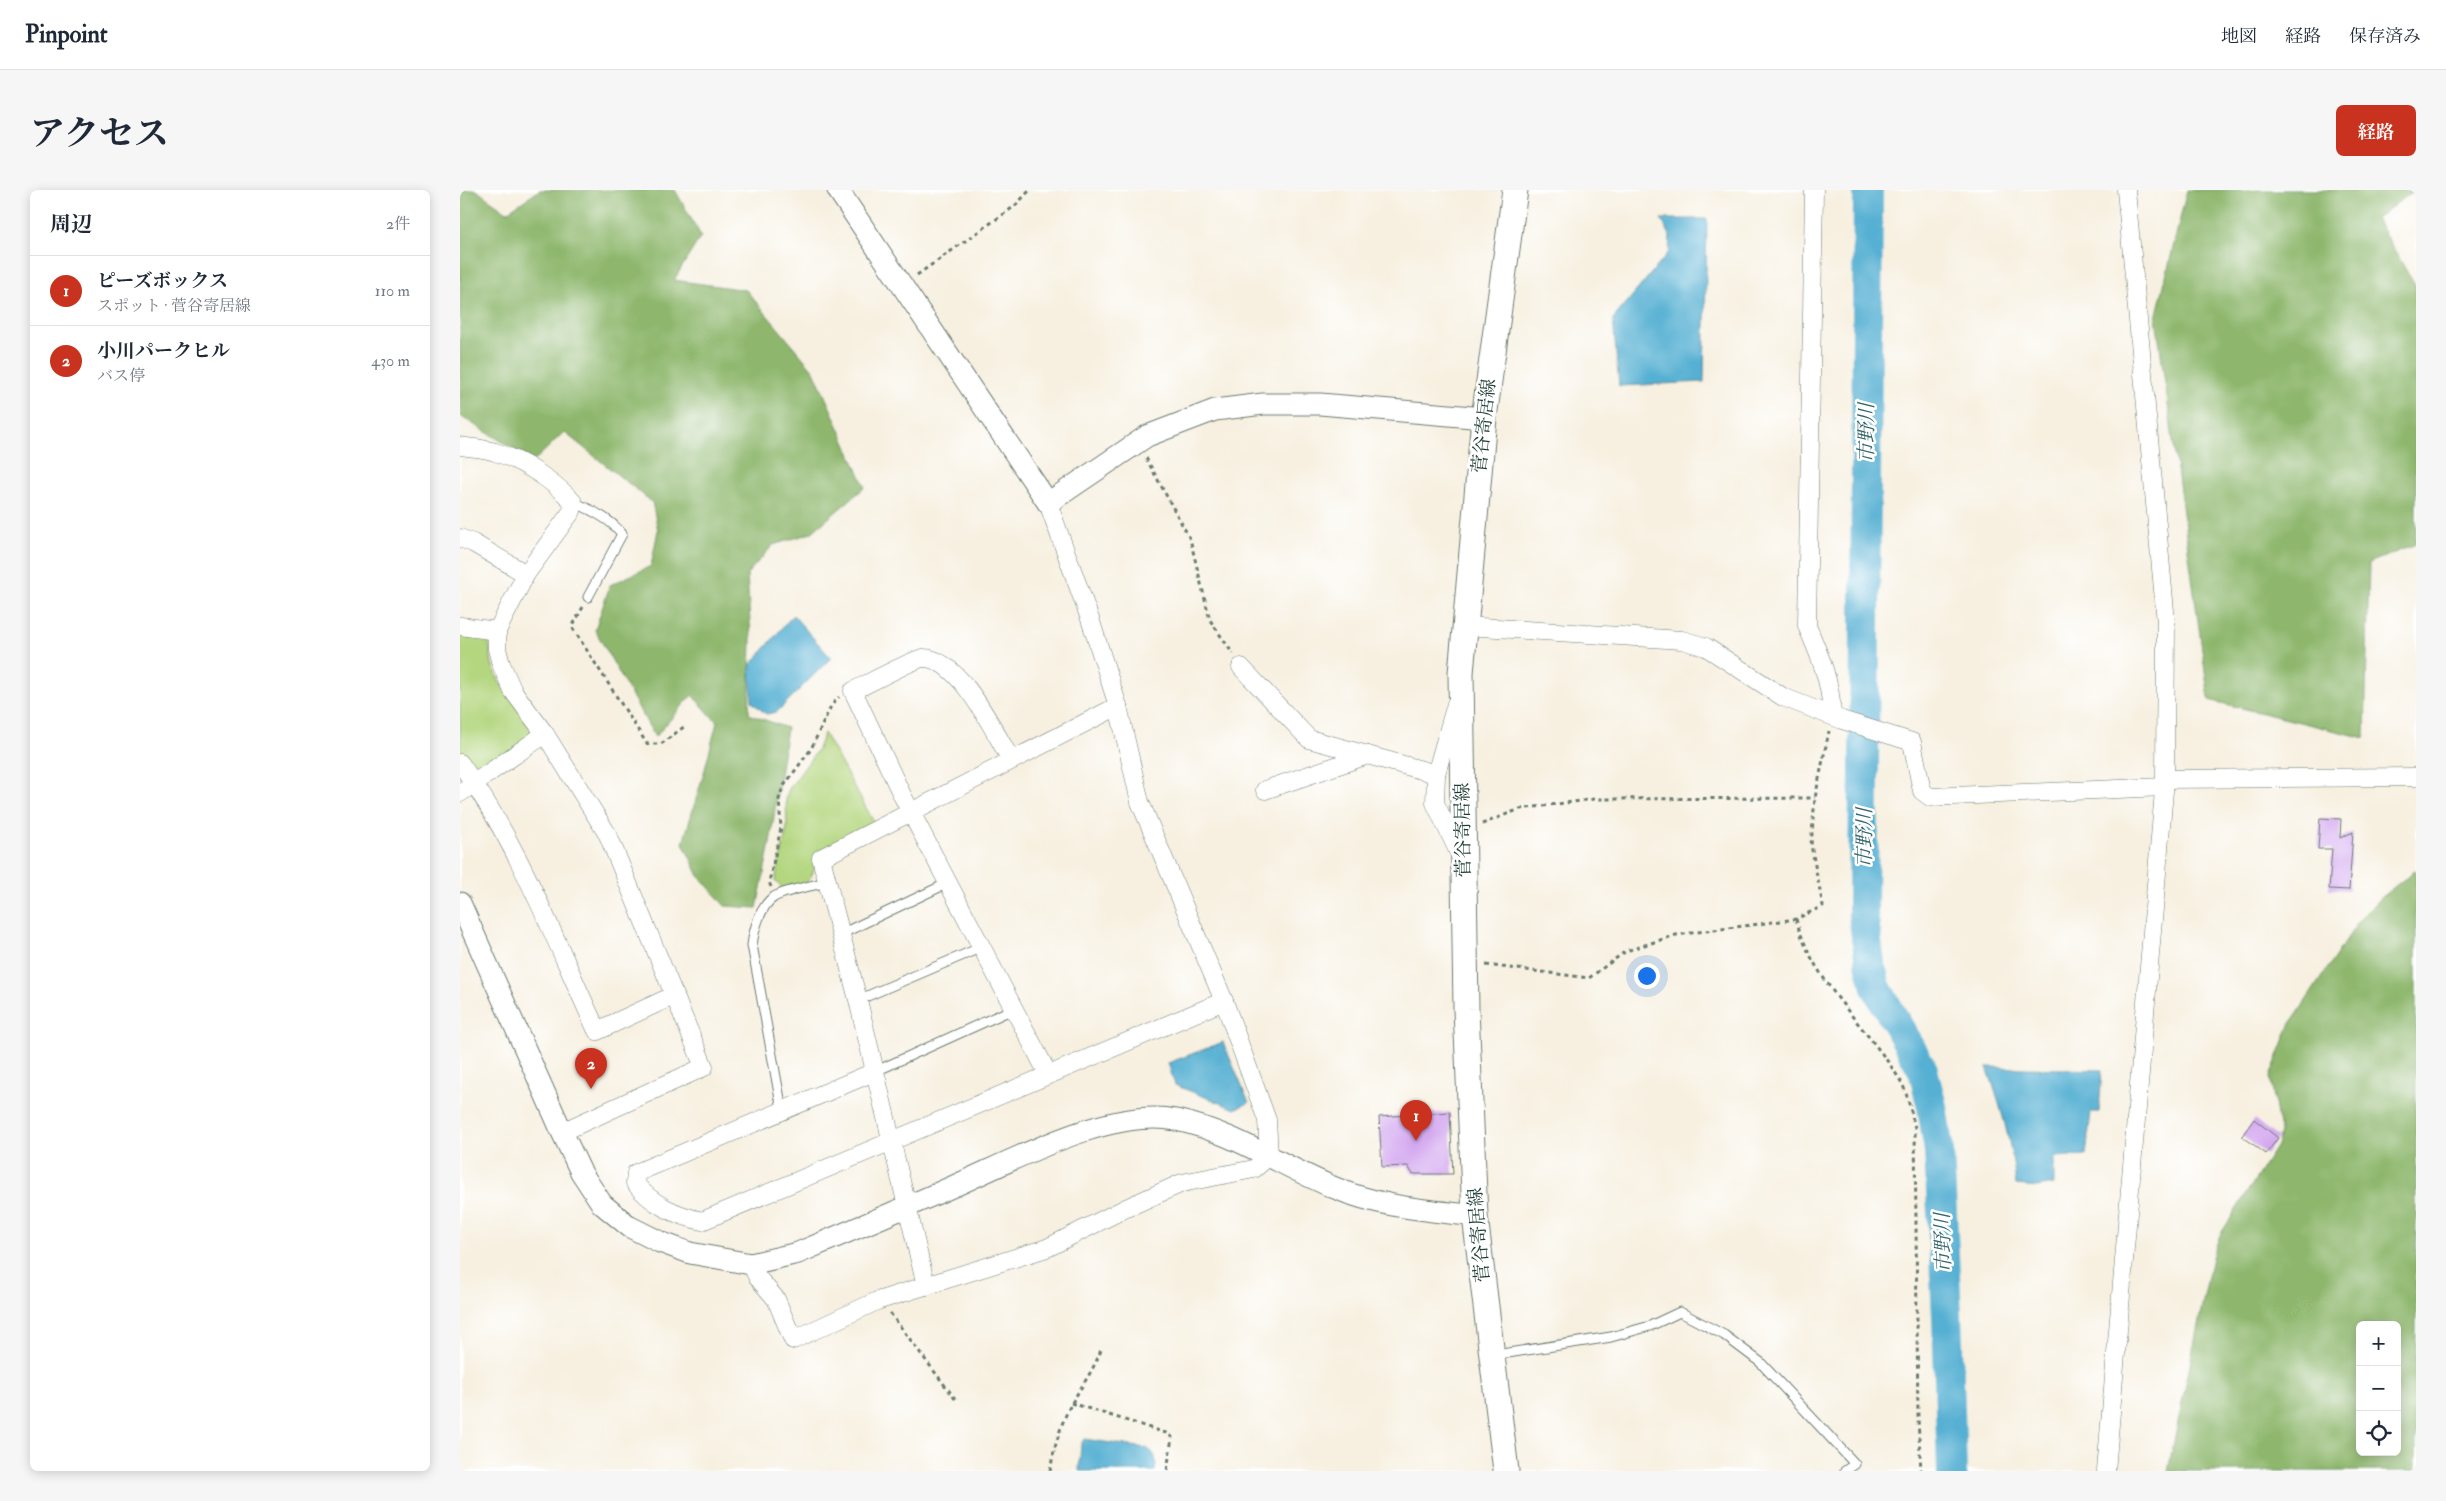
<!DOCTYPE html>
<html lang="ja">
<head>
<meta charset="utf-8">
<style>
  :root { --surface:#fff; --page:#f6f6f7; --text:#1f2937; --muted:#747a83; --line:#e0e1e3; --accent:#c8321e }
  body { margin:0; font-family:"IM FELL Double Pica","Noto Serif JP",serif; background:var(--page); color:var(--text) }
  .controls { position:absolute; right:15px; bottom:15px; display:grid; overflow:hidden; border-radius:8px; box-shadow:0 2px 12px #0003 }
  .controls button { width:45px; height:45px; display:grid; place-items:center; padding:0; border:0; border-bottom:1px solid var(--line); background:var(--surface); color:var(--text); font:25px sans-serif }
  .you { position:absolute; left:1186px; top:785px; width:18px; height:18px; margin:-12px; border:4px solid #fff; border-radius:50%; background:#1a73e8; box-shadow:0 0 0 8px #1a73e833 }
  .badge { display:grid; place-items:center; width:32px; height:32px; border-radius:50%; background:var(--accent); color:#fff; font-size:16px; font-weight:700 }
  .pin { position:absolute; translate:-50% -41px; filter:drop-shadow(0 1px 2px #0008) }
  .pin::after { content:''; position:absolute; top:26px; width:18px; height:15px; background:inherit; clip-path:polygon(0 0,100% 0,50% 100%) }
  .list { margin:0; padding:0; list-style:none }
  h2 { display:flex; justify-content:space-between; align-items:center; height:65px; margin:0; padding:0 20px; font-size:21px }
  h2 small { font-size:16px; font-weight:400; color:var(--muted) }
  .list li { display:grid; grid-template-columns:32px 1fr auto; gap:15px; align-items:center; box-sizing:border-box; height:70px; padding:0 20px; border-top:1px solid var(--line) }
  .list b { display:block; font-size:19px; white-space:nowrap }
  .list p { margin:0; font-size:16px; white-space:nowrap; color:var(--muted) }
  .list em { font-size:16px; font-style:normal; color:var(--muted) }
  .icon { flex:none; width:28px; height:28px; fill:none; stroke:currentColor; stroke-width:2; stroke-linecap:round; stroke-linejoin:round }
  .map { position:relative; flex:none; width:1956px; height:1281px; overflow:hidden; border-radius:8px }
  header { display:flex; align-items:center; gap:30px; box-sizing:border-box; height:70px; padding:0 25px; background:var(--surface); border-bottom:1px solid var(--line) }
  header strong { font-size:24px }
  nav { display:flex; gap:28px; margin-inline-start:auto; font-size:18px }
  .intro { display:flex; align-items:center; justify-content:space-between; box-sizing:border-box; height:120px; padding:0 30px }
  h1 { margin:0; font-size:35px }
  .button { padding:12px 22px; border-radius:8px; background:var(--accent); color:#fff; font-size:18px; font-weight:700 }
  main { display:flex; gap:30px; padding:0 30px }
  aside { flex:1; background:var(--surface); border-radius:8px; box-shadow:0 2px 12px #0003 }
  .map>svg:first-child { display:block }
  .green { fill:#b3d67e; stroke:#698a59 }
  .forest { fill:#8eb76d; stroke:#567a50; fill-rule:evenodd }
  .water { fill:#56b0d3; stroke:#3a7684 }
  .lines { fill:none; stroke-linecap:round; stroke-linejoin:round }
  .river { stroke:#56b0d3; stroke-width:30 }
  .building { fill:#d4a9f0 }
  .service-casing { stroke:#6b7c70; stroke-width:11 }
  .minor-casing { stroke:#6b7c70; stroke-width:19 }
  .tertiary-casing { stroke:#6b7c70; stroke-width:23 }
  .secondary-casing { stroke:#6b7c70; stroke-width:27 }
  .path { stroke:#6b7c70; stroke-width:3; stroke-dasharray:4 4; stroke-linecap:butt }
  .service { stroke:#fff; stroke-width:9 }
  .minor { stroke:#fff; stroke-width:18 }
  .tertiary { stroke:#fff; stroke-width:21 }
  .secondary { stroke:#fff; stroke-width:25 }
  .labels { text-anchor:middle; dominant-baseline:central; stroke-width:5; stroke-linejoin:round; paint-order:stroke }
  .street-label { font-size:19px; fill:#1f3d34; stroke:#fff }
  .water-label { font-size:20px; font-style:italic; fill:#32656c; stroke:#fff }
</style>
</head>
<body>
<header>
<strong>Pinpoint</strong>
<nav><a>地図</a><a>経路</a><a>保存済み</a></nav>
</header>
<div class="intro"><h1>アクセス</h1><a class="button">経路</a></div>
<main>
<aside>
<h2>周辺<small>2件</small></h2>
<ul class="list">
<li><span class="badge">1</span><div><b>ピーズボックス</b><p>スポット · 菅谷寄居線</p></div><em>110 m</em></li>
<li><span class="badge">2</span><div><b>小川パークヒル</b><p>バス停</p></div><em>430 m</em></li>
</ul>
</aside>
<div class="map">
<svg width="1956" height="1281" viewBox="0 0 1956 1281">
  <rect width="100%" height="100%" fill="#fff"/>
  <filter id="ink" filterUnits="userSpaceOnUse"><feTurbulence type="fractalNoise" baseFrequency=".02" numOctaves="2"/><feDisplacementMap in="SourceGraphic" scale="10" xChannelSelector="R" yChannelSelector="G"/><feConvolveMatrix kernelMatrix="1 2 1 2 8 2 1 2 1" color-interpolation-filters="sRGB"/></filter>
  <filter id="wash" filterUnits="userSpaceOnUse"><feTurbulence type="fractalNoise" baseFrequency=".0096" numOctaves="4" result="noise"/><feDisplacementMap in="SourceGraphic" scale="20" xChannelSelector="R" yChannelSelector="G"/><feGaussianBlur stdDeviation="1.12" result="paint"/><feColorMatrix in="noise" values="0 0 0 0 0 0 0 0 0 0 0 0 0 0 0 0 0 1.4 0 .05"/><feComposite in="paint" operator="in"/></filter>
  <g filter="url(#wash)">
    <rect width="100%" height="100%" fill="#f7f0e0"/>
    <g class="green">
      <polygon points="0,444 24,447 29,453 32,474 40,493 75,539 71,548 21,579 13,579 0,562"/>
      <polygon points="364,543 414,632 356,674 351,687 343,696 325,700 315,691 327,638 326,607 329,599 358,559"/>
    </g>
    <g class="forest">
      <polygon points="0,0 16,0 47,22 80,0 215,0 241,46 214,90 286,100 354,181 405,297 351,343 313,355 287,384 291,449 289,524 327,538 310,653 297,718 265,716 239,686 223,653 245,579 257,532 232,505 195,547 135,440 150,395 191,376 198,340 192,312 104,242 74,271 0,226"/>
      <polygon points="1727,0 1954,0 1916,29 1956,97 1956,354 1909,373 1905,548 1749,510 1696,128"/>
      <path d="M1956 680V1281H1708L1752 1067 1760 1045 1818 954 1820 941 1810 887 1830 835 1900 729 1925 704ZM1900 1135H1937V1262H1900Z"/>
    </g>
    <g class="water">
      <polygon points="1201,29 1247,29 1244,192 1159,196 1153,129 1209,62 1210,45"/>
      <polygon points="333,425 371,468 317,522 306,524 292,512 290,476"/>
      <polygon points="763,852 789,913 775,919 715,895 708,873"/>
      <path d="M1527 877 1642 880 1639 922H1631L1626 965 1594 967V994L1577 997 1556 995C1552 954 1541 917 1527 877Z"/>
      <path d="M624 1249 686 1258C696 1263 697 1270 695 1281H619L621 1254Z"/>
    </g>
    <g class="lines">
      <polyline class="river" points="1408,0 1403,724 1410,773 1416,797 1463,880 1472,917 1479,961 1487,1127 1492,1281"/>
    </g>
    <g id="blocks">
      <g class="building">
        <polygon points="1860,628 1881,629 1880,648 1893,642 1889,700 1869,699 1872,659 1858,659"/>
        <polygon points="990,922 993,984 955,984 952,983 948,976 922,977 919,927"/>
        <polygon points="1794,929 1818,948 1806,964 1782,946"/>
      </g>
    </g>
  </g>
  <g filter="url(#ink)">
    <use href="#blocks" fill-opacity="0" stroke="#6b7c70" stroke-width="1"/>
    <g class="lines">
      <defs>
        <g id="service">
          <path d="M113 312C130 319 151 329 162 344L128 407"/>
          <polyline points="381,744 488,693"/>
          <polyline points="398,810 522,757"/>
          <polyline points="414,882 553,819"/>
          <path d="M322 920 292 755C294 740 300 716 314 707 327 700 352 696 367 692"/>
          <polyline points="1035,1165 1151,1147 1190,1136 1220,1122 1264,1145 1300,1172 1395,1274 1385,1281"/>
        </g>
        <g id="minor">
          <path d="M1354 0 1347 436C1360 466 1371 492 1372 525"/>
          <path d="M0 256C11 258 24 258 35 262 62 270 94 291 113 312L112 321 66 384 37 441V459L41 474 53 501 85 544 148 645 244 877 102 942"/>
          <polyline points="0,348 13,353 66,384"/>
          <polyline points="0,436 37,441"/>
          <polyline points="1005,436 1222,450 1246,457 1323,507 1382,530 1452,552 1462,601 1470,607 1704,597"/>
          <polyline points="781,477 849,549 976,584"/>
          <polyline points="996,514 976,584 975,613 1001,667"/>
          <path d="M551 570C535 543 499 467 463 468 454 469 405 495 393 501L442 605 588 884"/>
          <path d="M0 573C59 654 95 751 137 841L215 805"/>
          <polyline points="1705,589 1956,587"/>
          <polyline points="805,600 908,565"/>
          <polyline points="0,603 85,544"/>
          <path d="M414 882 176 983 175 993C192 1015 216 1025 242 1031L764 811"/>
          <polyline points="291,1074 298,1088 316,1109 333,1150 417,1111 587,1058 664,1019 722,993 794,979 809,966 807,930 764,811 680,612 658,516 630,429 588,313"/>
          <polyline points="466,1096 398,810 361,668 658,516"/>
          <polyline points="1646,1281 1705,589 1706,432 1666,0"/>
        </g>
        <g id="tertiary">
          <polyline points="378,0 588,313 687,246 755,220 803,214 860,214 1024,228"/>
          <path d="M0 713 102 942 121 982 142 1014 170 1037 200 1052 230 1063 291 1074 338 1063C390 1041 442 1019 494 996 554 970 650 917 716 930 774 942 821 976 875 998 919 1017 968 1020 1015 1026"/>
        </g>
        <polyline id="secondary" points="1046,1281 1015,1026 1006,819 1001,483 1024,228 1055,0"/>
      </defs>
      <use href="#service" class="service-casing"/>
      <use href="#minor" class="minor-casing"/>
      <use href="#tertiary" class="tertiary-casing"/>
      <use href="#secondary" class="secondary-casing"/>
      <g class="path">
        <polyline points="457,85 555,16 570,0"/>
        <polyline points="686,268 730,349 750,430 773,464"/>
        <polyline points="123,417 112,437 187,554 201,554 225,536"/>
        <polyline points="1022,634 1060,619 1135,609 1355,608"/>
        <polyline points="311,697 309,692 321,638 319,609 323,597 351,559 371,516 379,507"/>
        <path d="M1336 729C1353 793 1406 835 1440 890 1448 903 1451 923 1455 938L1458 1229 1461 1281"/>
        <polyline points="1026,775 1129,788 1166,761 1216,745 1336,729 1363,716 1351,655 1355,608 1369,541"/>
        <polyline points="430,1123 496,1210"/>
        <polyline points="611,1213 706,1243 712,1247 707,1281"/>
        <path d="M590 1281C594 1259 601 1231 613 1211 623 1194 634 1179 641 1160"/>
      </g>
      <use href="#service" class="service"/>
      <use href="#minor" class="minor"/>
      <use href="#tertiary" class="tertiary"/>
      <use href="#secondary" class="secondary"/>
    </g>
  </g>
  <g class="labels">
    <g class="street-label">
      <text transform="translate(1024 236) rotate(-84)">菅谷寄居線</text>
      <text transform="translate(1003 640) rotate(-91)">菅谷寄居線</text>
      <text transform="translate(1019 1045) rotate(-95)">菅谷寄居線</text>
    </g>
    <g class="water-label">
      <text transform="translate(1406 243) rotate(-90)">市野川</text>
      <text transform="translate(1404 648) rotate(-90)">市野川</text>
      <text transform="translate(1483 1053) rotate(-92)">市野川</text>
    </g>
  </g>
</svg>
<div class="controls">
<button>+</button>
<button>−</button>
<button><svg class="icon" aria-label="locate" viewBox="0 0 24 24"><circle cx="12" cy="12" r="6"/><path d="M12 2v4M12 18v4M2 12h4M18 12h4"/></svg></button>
</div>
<div class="you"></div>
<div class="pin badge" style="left:956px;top:951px">1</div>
<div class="pin badge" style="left:131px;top:899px">2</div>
</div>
</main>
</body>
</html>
